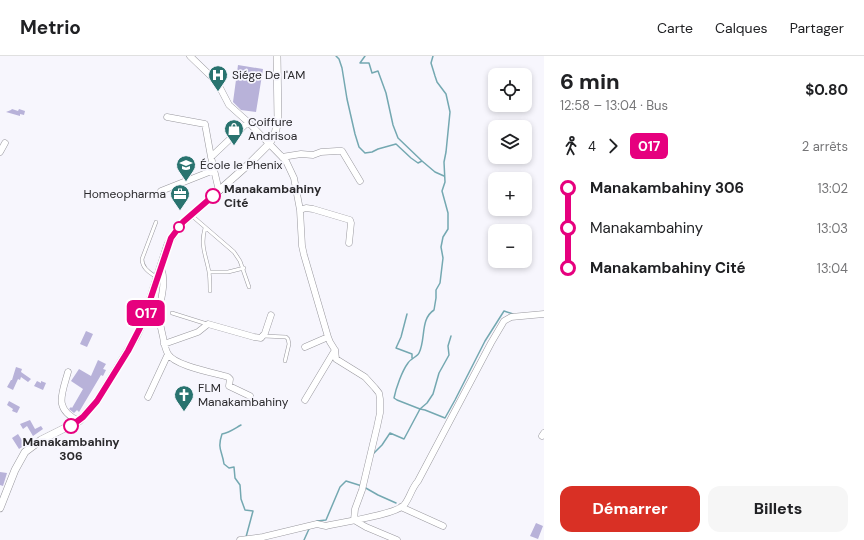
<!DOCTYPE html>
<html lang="fr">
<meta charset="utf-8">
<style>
body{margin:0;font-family:"DM Sans",sans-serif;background:#f6f6f6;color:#202124;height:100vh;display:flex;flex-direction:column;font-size:15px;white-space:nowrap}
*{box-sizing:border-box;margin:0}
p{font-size:13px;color:#757577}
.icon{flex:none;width:22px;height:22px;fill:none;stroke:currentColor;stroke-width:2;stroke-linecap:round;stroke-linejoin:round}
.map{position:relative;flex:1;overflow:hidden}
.details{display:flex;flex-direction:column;background:#fff;width:320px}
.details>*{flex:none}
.badge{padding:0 8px;border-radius:6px;font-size:14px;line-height:26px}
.buttons{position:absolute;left:488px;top:12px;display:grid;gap:8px}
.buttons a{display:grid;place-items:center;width:44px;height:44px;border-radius:8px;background:#fff;box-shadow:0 2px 6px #0003;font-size:20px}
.map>.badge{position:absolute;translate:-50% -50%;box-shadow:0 0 0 2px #fff}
.legs{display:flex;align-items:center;gap:6px;height:44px;padding:0 16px;font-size:13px}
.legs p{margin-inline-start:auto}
.head{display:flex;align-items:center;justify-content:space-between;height:68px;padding:0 16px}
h1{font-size:22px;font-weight:800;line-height:30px}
.cta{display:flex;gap:8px;margin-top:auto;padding:8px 16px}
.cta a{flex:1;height:46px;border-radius:12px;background:#d93025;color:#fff;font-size:16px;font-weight:800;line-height:46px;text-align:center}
.cta a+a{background:#f6f6f6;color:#202124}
ul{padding:0 16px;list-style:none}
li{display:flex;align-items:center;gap:14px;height:40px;font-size:15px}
li i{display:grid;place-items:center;width:6px;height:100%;margin:0 5px;background:currentColor}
li i::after{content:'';width:10px;height:10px;margin:-5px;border:3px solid;border-radius:50%;background:#fff}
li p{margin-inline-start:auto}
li:first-child i{background:linear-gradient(#0000 50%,currentColor 0)}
li:last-child i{background:linear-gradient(currentColor 50%,#0000 0)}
header{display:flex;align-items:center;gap:24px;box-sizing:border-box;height:56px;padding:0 20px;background:#fff;border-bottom:1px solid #e0e0e0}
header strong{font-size:19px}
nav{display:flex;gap:22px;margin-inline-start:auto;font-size:14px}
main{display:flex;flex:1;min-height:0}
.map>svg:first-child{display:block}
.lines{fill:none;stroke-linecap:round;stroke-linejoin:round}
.stream{stroke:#74a8b1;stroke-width:1.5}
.building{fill:#b8b2d9}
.service-casing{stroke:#99989e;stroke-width:4}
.minor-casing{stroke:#99989e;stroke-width:7}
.tertiary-casing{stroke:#99989e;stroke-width:8}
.service{stroke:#fff;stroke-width:3}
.minor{stroke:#fff;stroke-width:6}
.tertiary{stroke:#fff;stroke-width:7}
.line-1-casing{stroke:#fff;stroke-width:9}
.line-1{stroke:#e6007e;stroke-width:6}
.stop-1-dot{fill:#fff;stroke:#e6007e;stroke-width:2}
.labels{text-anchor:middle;stroke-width:3.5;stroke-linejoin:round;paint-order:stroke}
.poi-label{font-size:12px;fill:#2a292c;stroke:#f7f6fd;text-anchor:start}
.stop-label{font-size:12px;font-weight:bold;fill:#2a292c;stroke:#f7f6fd;text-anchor:start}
</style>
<header>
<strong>Metrio</strong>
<nav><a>Carte</a><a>Calques</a><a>Partager</a></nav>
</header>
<main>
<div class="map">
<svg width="544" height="484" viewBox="0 0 544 484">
<rect width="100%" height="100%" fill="#f7f6fd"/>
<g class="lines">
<!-- stream -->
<path class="stream" d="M336,0L339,3L342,12L347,43L355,78L359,91L365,97L372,96L378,93L396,88L411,102L418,107L422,105L435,116L444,120
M365,0L360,7H369L372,17L378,15L386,37L393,69L398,82L422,105
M407,258L401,281L396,292L412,298V302
M420,353L425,354L445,362L455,344L485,285L504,255L513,258
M420,353L427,347L433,338L439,317L449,299L448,290L451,280
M241,369C234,373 229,377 222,378C217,393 222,394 224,408L229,412L234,411L235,422L240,429L241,443L245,454L253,455L246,481
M373,398L382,389L390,377L404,383L420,353L397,344L394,342C396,332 402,315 408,307C410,303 417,301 419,297C426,283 420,263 434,254L436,242V234L440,227L443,202L441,191L443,181L448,173V157L442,135L445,126L444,106L446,96L450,56L446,38L437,26L435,20L431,7L433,0
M364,431L378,439L396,447
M317,465L326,464L340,431L346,425L362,430
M304,484L309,473"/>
</g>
<!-- building -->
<path class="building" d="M238,9L263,13L256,56L241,54L233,46Z
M12,53L18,55L19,53L25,55L24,59L20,58V60L6,56L11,54Z
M86,275L93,278L87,291L80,288Z
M98,304L106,308L103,313L106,314L103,320L101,319L79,356L77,354L74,357L69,353L71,351L72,352L83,333L71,325L79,313L91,320Z
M16,311L22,313L21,316L31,323L28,326L21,321L20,324L18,323L13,334L7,331L11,324H12Z
M37,325L41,327V325L46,327L43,334L34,330Z
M9,345L20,351L17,357L12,355L13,353L7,349Z
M30,364L35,373L41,370L43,373L33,380L27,370L23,373L20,368Z
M18,378L25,389L19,393L12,382Z
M0,416L7,417L3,430L0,429Z
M536,467L543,470L538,483L530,480Z"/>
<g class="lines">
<!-- service casing -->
<g class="service-casing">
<path id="service" d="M191,159L234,196L240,205L249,231
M205,172C200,190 206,199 209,216C210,222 210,229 210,235
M209,216H228L244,212
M156,221C149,216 142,212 142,203L156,166
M172,257L207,268
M264,280L286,281L288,283L289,288L285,305"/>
</g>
<!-- minor casing -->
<g class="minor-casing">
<path id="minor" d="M190,0L217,26L229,49L248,66L286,105L294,122L300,154
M167,61L205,68L211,101L248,66
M0,96L5,87
M211,101L219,135
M282,101L301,98L313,99L321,96L337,95H342L360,125
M161,135L214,114
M161,212C166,225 162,237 160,251C159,261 160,271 163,281C164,287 165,293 168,298C175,310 215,317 228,321L230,323L229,330L250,340
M328,281L304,199L302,190L300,154L306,152L313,153L350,164L351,167L349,187
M164,288L198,276L208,268L254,281L261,282L265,277L271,259
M305,291L328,281L330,286L335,294L336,303L365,321L375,332L379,337L380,343V357L377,371L362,434L355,453L354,464L366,471L397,484
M68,316C62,338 53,353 79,365
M148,341L168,298
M305,344L335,294
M542,380L544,377
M401,451L443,470
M240,484L263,481L317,468L326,470C342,466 395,459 404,449C410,442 411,433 418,425L491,287L504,265L511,261L544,258"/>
</g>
<!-- tertiary casing -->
<g class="tertiary-casing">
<path id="tertiary" d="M0,452L15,414L25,396L41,384L79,365L97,345L136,281L142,268L168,188L179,170L250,107L269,88L275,78L278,64L277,0"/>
</g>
<!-- service -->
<use href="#service" class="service"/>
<!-- minor -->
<use href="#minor" class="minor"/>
<!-- tertiary -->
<use href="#tertiary" class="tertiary"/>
</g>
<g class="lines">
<!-- line-1 casing -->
<g class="line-1-casing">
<path id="line-1" d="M71,370L83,361L97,345L128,295L142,268L171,182L183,166L213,140"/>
</g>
<!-- line-1 -->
<use href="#line-1" class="line-1"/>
</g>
<!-- icons -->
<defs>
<g id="hospital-pin" transform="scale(1)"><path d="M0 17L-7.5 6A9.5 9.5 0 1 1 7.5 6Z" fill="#29736f" stroke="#f7f6fd"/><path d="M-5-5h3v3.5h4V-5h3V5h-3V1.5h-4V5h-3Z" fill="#fff"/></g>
<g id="shop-pin" transform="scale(1)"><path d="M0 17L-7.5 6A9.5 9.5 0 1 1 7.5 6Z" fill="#29736f" stroke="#f7f6fd"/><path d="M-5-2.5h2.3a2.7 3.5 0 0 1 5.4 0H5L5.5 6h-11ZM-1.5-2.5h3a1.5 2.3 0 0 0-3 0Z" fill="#fff"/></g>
<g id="school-pin" transform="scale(1)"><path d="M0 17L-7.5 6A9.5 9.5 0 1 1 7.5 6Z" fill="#29736f" stroke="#f7f6fd"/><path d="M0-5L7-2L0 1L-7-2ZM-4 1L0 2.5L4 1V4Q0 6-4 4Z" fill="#fff"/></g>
<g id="office-pin" transform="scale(1)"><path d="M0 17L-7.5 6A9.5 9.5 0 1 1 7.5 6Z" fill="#29736f" stroke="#f7f6fd"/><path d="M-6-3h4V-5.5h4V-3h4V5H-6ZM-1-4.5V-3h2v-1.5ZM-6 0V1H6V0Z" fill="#fff"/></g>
<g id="church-pin" transform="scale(1)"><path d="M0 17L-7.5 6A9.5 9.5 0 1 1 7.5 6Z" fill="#29736f" stroke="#f7f6fd"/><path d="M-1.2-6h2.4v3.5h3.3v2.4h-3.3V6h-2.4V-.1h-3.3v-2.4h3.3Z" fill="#fff"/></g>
</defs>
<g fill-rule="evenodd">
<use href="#hospital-pin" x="218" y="19"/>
<use href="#shop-pin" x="234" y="73"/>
<use href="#school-pin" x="186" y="109"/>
<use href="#office-pin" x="180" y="138"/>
<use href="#church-pin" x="184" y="339"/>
</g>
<!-- markers -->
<g class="stop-1-dot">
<circle cx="213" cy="140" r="7"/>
<circle cx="179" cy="171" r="5"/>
<circle cx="71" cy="370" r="7"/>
</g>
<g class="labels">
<!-- poi labels -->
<g class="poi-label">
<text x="232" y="23">Siége De l'AM</text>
<text x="248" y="70">Coiffure<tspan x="248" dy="14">Andrisoa</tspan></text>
<text x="200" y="113">École le Phenix</text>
<text x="166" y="142" text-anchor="end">Homeopharma</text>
<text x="198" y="336">FLM<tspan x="198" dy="14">Manakambahiny</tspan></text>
</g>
<!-- stop labels -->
<g class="stop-label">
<text x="224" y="137">Manakambahiny<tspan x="224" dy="14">Cité</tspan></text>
<text x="71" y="390" text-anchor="middle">Manakambahiny<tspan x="71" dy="14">306</tspan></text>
</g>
</g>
</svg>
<div class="buttons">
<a><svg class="icon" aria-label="locate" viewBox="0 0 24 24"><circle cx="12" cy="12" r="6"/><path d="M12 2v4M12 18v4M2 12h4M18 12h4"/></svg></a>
<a><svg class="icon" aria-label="layers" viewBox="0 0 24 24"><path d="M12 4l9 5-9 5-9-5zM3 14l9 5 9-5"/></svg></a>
<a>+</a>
<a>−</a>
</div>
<b class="badge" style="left:146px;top:257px;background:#e6007e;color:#fff">017</b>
</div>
<section class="details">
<div class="head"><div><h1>6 min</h1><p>12:58 – 13:04 · Bus</p></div><b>$0.80</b></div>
<div class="legs"><svg class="icon" aria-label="walk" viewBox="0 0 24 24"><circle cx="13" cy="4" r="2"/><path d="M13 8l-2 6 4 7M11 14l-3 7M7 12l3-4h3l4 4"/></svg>4<svg class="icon" aria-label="forward" viewBox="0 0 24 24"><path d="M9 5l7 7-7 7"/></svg><b class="badge" style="background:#e6007e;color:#fff">017</b><p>2 arrêts</p></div>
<ul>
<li><i style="color:#e6007e"></i><b>Manakambahiny 306</b><p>13:02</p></li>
<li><i style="color:#e6007e"></i><span>Manakambahiny</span><p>13:03</p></li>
<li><i style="color:#e6007e"></i><b>Manakambahiny Cité</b><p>13:04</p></li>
</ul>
<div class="cta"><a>Démarrer</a><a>Billets</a></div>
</section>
</main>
